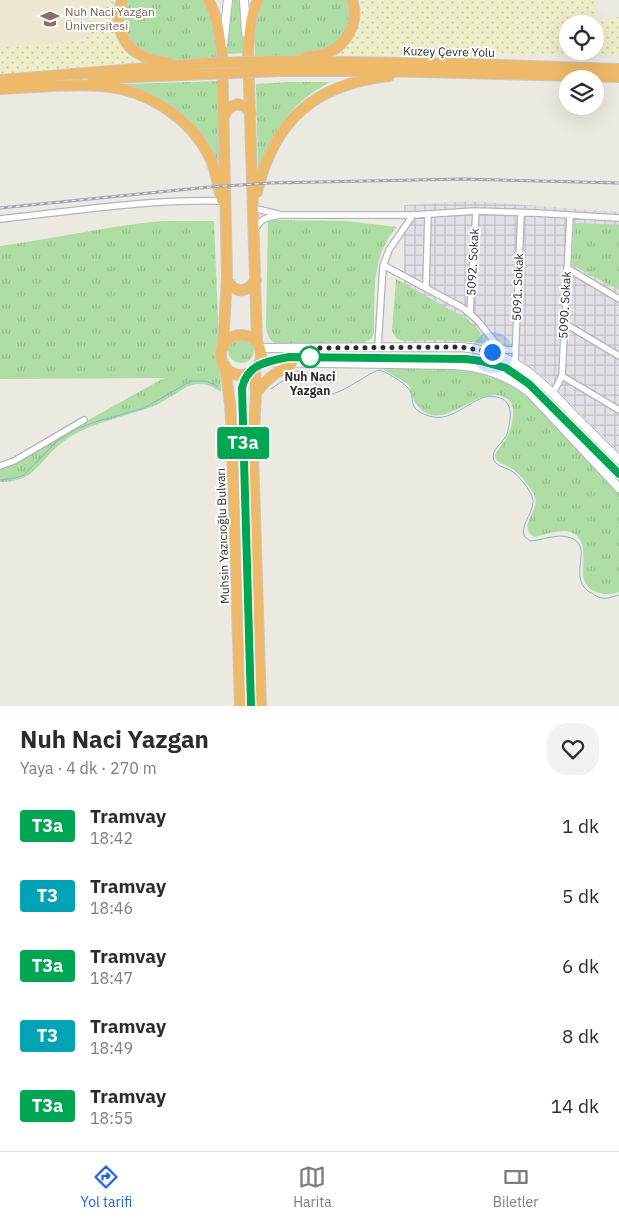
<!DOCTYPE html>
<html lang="tr">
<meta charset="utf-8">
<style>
body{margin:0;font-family:"IBM Plex Sans",sans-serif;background:#f2f2f3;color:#2b2b33;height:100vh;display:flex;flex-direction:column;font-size:19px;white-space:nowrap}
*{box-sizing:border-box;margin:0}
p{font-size:16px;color:#7c7c81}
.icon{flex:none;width:28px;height:28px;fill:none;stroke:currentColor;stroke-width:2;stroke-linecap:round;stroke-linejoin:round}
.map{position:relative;height:706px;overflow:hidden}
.details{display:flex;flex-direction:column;background:#fff;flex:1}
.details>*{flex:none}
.badge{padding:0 10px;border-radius:4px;font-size:18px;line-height:32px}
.tools{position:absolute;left:559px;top:15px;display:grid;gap:10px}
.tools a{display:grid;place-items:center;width:45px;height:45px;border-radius:50%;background:#fff;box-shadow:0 5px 20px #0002;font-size:25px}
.you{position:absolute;width:25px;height:25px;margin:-12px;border:4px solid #fff;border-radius:50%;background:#1a73e8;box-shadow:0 0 0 8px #1a73e833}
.map>.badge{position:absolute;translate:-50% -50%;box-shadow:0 0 0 2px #fff}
.round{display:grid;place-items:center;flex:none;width:52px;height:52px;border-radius:20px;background:#f2f2f3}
.overview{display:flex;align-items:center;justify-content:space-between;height:85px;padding:0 20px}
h1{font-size:24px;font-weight:800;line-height:38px}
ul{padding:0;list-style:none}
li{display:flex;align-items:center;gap:15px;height:70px;padding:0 20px}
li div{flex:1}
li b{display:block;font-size:19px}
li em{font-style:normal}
li .badge{min-width:55px;font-weight:700;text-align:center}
.tab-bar{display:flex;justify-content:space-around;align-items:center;height:70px;border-top:1px solid #e1e1e2;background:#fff;font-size:14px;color:#7c7c81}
.tab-bar a{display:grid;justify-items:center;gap:2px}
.tab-bar .on{color:#2563eb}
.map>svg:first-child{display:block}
.industrial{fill:url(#industrial-grid)}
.education{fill:#ece7d1}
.grass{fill:url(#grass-tufts)}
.sand{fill:url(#sand-dots);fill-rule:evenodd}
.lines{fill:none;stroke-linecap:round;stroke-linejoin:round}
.stream{stroke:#7eb7e3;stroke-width:1}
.street-casing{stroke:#b3b4be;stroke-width:8}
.secondary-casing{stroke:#b3b4be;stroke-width:10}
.highway-casing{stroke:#c8c8c8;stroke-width:12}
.street{stroke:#fff;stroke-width:5.5}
.secondary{stroke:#fff;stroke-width:8}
.highway{stroke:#eeb969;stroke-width:10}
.tram{stroke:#a3a3b4;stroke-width:1}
.rail-casing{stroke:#a3a3b4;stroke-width:3}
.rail{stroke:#fff;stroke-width:1;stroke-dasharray:4;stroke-linecap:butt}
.highway-bridge-casing{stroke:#c8c8c8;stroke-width:12;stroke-linecap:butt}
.highway-bridge{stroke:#eeb969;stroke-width:10}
.line-casing{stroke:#fff;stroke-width:11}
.line{stroke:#00a651;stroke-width:8}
.walk{stroke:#2c2c2c;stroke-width:5;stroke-dasharray:0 9}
.stop-dot{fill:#fff;stroke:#00a651;stroke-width:2.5}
.labels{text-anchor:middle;stroke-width:4;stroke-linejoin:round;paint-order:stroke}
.education-label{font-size:12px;fill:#785e54;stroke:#fff;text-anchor:start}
.street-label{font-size:12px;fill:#2c2c2c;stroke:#fff}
.stop-label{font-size:12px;font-weight:bold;fill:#2c2c2c;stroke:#fff}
</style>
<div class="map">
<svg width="619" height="706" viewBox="0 0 619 706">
<defs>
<pattern id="industrial-grid" width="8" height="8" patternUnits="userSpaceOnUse" patternTransform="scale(1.25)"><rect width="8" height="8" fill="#e2e0e6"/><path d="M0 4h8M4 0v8" fill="none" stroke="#c2c0c5"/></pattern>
<pattern id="grass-tufts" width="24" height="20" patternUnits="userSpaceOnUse" patternTransform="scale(1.25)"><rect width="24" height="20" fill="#addda2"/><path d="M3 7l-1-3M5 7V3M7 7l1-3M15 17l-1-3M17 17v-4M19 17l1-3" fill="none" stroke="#95be8c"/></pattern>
<pattern id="sand-dots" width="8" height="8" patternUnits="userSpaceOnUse" patternTransform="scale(1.25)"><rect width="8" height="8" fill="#ededc7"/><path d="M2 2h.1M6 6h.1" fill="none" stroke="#cbcbab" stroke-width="1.8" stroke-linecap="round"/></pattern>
</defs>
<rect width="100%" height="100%" fill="#ece9e0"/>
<!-- industrial -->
<path class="industrial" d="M469,201L619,212V452L545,378L516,356L491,346L473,342H404V205Z"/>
<!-- education -->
<path class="education" d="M0,0H111L89,37L67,42L0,48Z"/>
<!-- grass -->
<path class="grass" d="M127,0H205L211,9L218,59C202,59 184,62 168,60C134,54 118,34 127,0Z
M233,0H240L244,53L226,54Z
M262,0H350L352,19L335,46L306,55L255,58L254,31Z
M221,81L222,173L215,155L201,134L125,86V84Z
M289,82H330C286,106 275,131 258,175L256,84Z
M268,220L346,221L397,227C370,256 375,296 374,333L371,339L363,343L277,345C270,341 267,335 266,327Z
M162,221H214L221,392C213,386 203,382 192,385C183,387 167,400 156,405C127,417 94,421 67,439C39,457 39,482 0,482V469L164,378L0,379V246C54,239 107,226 162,221Z
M577,223L619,225V290L574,266L572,262L574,227Z
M396,279L467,319L479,330L485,343L439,340L403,341L397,339L392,331Z
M228 350a13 13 0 1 1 26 0a13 13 0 1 1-26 0Z
M378,362L467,363L478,364L504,372L528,386L619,477V592C605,597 585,593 583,575C582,559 590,533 564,531C555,531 543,535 534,537C516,524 542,512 534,494C529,485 521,476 514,470C507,464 498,465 495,456C496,450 502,446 505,440C509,434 513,422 513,415C514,408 512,401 506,398C477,381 440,441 415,402C412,398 411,390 408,384L386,371Z"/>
<!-- sand -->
<path class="sand" d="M111,0H117L114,16L146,64L69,68L0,75V48L67,42L88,37Z
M355,0H596V21L619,17V54L423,53L324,57L342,47ZM568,24H595V51H568Z"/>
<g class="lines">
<!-- stream -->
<path class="stream" d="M271,389L295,372L302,370C313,374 315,386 323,393C332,402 367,373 379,370C385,371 403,382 408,388C417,399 405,408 429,416C450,423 466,403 485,397C490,396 495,396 500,398C515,403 510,422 507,434C504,442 493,448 493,457C494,467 507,467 513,472C520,477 529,489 532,496C537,511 520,522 524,536L530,541C543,540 555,534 568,537C598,544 563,580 593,594C597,597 603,599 608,598C612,597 615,596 619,595
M0,480L15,478L24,475L56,442L76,429L95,422L144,408L191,381H206L217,386"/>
<!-- street casing -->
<g class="street-casing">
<path id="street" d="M253,208L278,214
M0,219C74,211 148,199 222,201
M255,229C262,217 267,218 280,215H413L476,211L536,213L619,218
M383,265L463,308L477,320L498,346L506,350H515
M567,268L619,299
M426,287L428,214
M470,313L476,211
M564,323L619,356
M378,347L383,266L389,250L413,215
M515,362L521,213
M562,376L619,410
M553,393L562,376L570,215
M0,466L14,461L84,420"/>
</g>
<!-- secondary casing -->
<g class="secondary-casing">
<path id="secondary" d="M244,0L246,33
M223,45L228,0
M260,348L461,347C511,351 537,376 570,411C586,427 603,444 619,460
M260,362L455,365C484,367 509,375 531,394L619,488"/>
</g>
<!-- highway casing -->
<g class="highway-casing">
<path id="highway" d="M123,0C112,19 122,46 141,55C150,60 159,61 168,63
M208,0C218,16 219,35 222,53L227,276L223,347
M305,57C311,56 318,56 324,54C346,47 360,22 352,0
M279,61L471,64L619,69
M280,71H384L619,77
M0,80L209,63
M93,80L134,77L208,74
M0,89C35,88 88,81 121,89C159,98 195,124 211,160C216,172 218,187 222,200
M224,116L228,108L238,104L246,107L251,114
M257,192C274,120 315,84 389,76
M227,281C238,295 246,292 256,280
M221 355a20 20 0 1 1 40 0a20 20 0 1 1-40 0Z
M257,343L248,50C250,33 250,15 258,0
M225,366L230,404L232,439L240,706
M255,370L256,393L253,453L261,706
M256,393C266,379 277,372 292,363"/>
</g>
<!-- street -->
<use href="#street" class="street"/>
<!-- secondary -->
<use href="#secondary" class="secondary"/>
<!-- highway -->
<use href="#highway" class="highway"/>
<!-- tram -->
<path class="tram" d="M248,706L240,388C241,363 269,359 289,355L465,357L493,362L506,366L531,381L543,391L619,470"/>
<!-- rail casing -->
<g class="rail-casing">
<path id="rail" d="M0,208L209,187L270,183L462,179L619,183"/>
</g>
<!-- rail -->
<use href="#rail" class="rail"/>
<!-- highway-bridge casing -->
<g class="highway-bridge-casing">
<path id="highway-bridge" d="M209,63L279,61
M208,74L280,71"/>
</g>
<!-- highway-bridge -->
<use href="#highway-bridge" class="highway-bridge"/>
</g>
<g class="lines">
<!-- line casing -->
<g class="line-casing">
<path id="line" d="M251,706L242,388C247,364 268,361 289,357L466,359L481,361L506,368L529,384L619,474"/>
</g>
<!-- line -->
<use href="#line" class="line"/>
<!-- walk -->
<path class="walk" d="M310,357L311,348L461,347L492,352"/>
</g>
<!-- icons -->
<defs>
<g id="university-bare" transform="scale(1.5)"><path d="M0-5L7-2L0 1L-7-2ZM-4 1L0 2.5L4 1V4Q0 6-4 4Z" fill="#8d6e63" stroke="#fff" stroke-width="2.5" paint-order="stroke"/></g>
</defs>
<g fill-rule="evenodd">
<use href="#university-bare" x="50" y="19"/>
</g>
<!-- markers -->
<circle class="stop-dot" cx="310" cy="357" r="10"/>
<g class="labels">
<!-- education labels -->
<g class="education-label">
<text x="65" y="16">Nuh Naci Yazgan<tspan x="65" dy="14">Üniversitesi</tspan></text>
</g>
<!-- street labels -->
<g class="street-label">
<text transform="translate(449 52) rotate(1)" y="4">Kuzey Çevre Yolu</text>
<text transform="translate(473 262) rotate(-87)" y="4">5092. Sokak</text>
<text transform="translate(518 287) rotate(-88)" y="4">5091. Sokak</text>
<text transform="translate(565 305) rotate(-87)" y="4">5090. Sokak</text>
<text transform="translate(223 536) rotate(-92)" y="4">Muhsin Yazıcıoğlu Bulvarı</text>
</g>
<!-- stop labels -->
<g class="stop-label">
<text x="310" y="381">Nuh Naci<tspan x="310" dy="14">Yazgan</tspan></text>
</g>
</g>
</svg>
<div class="tools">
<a><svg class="icon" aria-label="locate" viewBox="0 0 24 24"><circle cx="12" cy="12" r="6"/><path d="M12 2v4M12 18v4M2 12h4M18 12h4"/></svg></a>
<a><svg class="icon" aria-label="layers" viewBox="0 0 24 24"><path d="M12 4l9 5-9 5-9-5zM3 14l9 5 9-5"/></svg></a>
</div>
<div class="you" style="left:492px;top:352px"></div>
<b class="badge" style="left:243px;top:443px;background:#00a651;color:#fff">T3a</b>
</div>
<section class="details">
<div class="overview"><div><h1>Nuh Naci Yazgan</h1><p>Yaya · 4 dk · 270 m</p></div><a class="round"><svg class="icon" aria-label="heart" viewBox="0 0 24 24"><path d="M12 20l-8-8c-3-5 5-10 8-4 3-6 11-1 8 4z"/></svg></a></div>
<ul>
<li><span class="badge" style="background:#00a651;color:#fff">T3a</span><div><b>Tramvay</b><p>18:42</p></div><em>1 dk</em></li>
<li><span class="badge" style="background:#00a3b4;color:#fff">T3</span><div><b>Tramvay</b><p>18:46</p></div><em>5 dk</em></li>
<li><span class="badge" style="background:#00a651;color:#fff">T3a</span><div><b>Tramvay</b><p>18:47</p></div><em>6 dk</em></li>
<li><span class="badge" style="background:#00a3b4;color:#fff">T3</span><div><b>Tramvay</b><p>18:49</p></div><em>8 dk</em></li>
<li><span class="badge" style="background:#00a651;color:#fff">T3a</span><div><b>Tramvay</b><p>18:55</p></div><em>14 dk</em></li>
</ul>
</section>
<nav class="tab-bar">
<a class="on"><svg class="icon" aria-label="directions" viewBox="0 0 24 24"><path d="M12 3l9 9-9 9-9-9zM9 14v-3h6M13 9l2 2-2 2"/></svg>Yol tarifi</a>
<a><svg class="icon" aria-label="map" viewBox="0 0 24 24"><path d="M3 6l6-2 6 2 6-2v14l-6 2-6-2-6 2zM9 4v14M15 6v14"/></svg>Harita</a>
<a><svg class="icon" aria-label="tickets" viewBox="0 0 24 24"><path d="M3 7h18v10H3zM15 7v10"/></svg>Biletler</a>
</nav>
